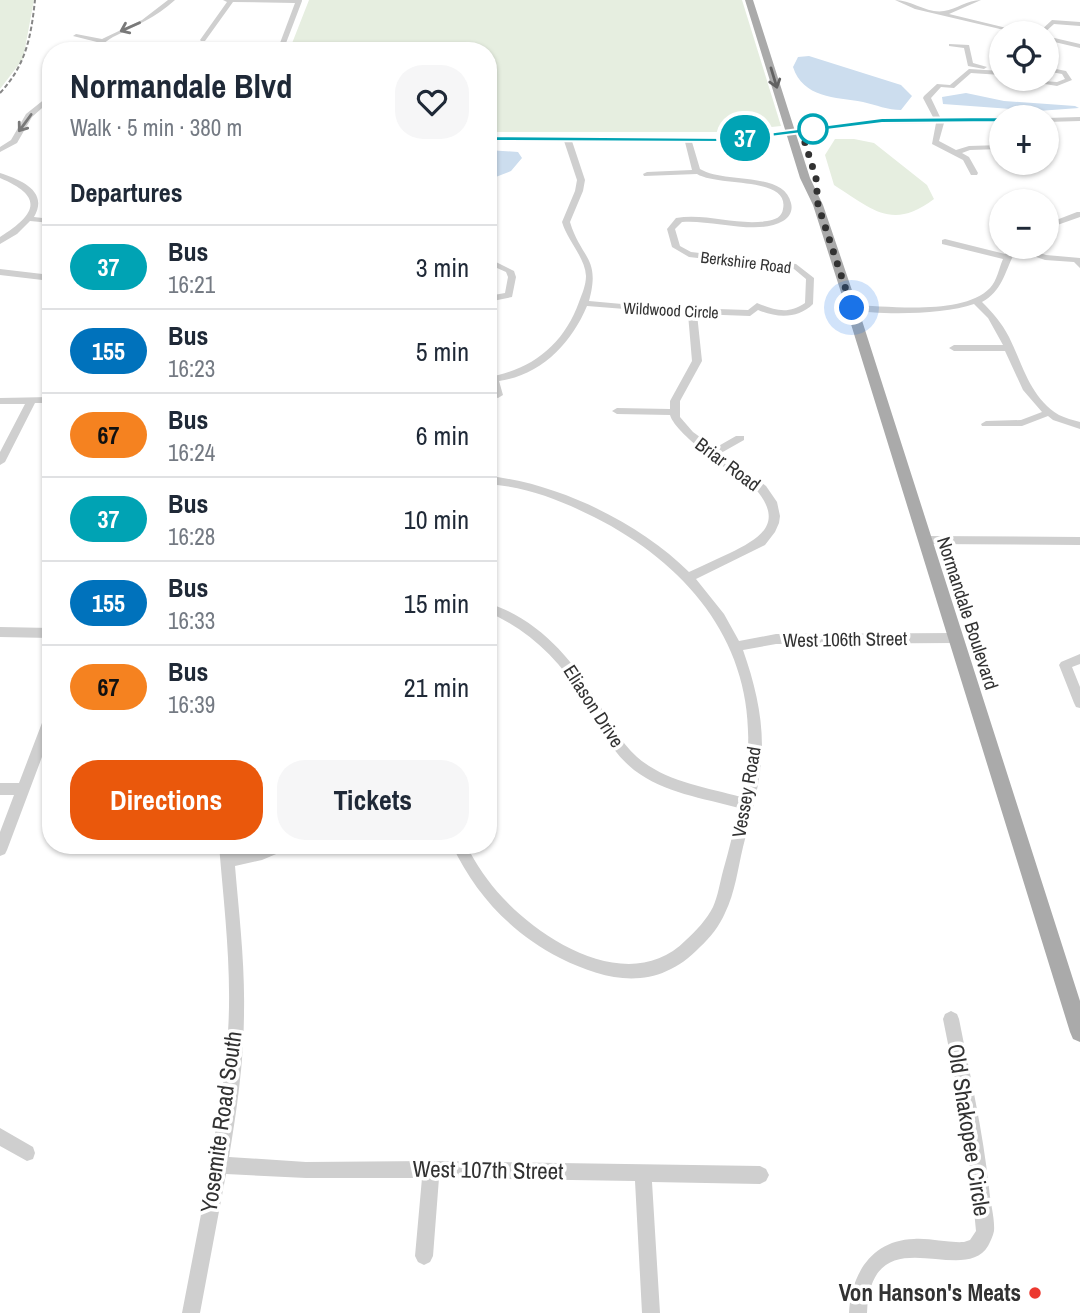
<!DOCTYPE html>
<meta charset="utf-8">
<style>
body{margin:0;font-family:"Archivo Narrow",sans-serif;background:#f6f6f7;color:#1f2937;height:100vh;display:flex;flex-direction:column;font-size:26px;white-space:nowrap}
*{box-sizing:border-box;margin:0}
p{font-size:23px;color:#747a83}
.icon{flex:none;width:38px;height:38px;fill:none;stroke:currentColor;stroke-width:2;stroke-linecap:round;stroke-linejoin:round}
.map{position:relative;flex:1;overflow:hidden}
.sheet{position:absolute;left:42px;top:42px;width:455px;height:812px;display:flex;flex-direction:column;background:#fff;border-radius:28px;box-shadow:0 2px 5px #0004}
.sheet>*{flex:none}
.badge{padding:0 14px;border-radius:23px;font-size:24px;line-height:46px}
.tools{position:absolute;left:989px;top:21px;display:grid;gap:14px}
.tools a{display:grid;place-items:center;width:70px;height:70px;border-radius:50%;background:#fff;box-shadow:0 2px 5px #0004;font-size:35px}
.you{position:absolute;width:35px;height:35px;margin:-18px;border:5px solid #fff;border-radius:50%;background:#1a73e8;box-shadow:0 0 0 10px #1a73e833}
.map>.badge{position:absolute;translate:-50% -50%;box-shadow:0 0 0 4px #fff}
h2{padding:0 28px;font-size:26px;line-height:63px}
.round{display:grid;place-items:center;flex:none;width:74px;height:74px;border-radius:28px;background:#f6f6f7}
.head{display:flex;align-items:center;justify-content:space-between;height:119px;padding:0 28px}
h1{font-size:33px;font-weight:700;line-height:52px}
.action{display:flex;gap:14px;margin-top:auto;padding:14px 28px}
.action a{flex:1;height:80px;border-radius:28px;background:#ea580c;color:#fff;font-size:28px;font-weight:700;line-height:80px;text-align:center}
.action a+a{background:#f6f6f7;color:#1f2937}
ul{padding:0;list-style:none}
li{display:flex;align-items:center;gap:21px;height:84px;padding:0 28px;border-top:2px solid #e0e1e3}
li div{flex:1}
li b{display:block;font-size:26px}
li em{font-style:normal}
li .badge{min-width:77px;font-weight:700;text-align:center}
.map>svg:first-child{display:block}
.green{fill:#e6eee0}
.water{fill:#cde}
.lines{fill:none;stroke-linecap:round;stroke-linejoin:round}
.minor{fill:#cfcfcf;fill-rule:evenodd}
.major{fill:#aaa;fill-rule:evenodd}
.rail{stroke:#878787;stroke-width:2;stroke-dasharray:4.5 2.5;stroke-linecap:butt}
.oneway{stroke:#797979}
.oneway2{stroke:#626262}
.line{fill:#00a3b4;stroke:#fff;stroke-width:2}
.walk{stroke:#323232;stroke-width:7;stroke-dasharray:0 12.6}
.stop-dot{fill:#fff;stroke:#00a3b4;stroke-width:3.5}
.poi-dot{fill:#ec3930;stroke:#fff;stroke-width:2.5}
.labels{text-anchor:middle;stroke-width:7;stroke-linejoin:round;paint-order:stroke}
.far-street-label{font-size:16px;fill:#323232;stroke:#fff}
.street-label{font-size:19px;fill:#323232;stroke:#fff}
.near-street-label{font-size:23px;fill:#323232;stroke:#fff}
.near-poi-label{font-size:23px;font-weight:bold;fill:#323232;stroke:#fff;text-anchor:end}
</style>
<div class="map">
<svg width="1080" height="1313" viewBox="0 0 1080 1313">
<rect width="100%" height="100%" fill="#fff"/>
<!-- green -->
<path class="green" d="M0,0H34L23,59L0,89Z
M309,0H742L781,126L725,132H488V51H289Z
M835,139H854L874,143L927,185L934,199C892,231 872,209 834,185L825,155Z"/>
<!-- water -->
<path class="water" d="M809,56L901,85L912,96L901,110C888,110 876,105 863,102C835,97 803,98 793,67L798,57Z
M966,93L1004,101L1075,106L1079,108L1038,111L943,104L942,97Z
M488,150L518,152L522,158L511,171L488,180Z"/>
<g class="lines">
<!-- minor -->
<path class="minor" d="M168,0H175C155,18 137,25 113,37C103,43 96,51 84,51L97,42L73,36L76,34L102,39L142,20Z
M223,0H302V1L283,51H277L295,3L233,2L205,41H201L200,40L227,2Z
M895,0C911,0 928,14 944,11C957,9 967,0 981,0L949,14L1027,33H1017L915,9Z
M1052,20L1080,22V26L1054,24L1044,33H1038Z
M1046,36L1080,44V48L1046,40Z
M949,44L969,45L973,63L987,67L984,69L968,66L964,48L949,46Z
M1046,67L1066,71L1072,80L1057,86L1015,79L1057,82L1065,79L1062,74L1046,71Z
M969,69L1001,71V75L971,73L954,88L941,87L931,98L941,119L1001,118V122L944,123L939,141L956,150L969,146L1001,145V149L970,150L962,153L969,157L978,173L977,175H971L963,160L932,144L936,123L869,124L730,142H692L700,169C725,184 784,171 791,203C793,210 790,217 783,221C759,236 710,219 682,222L675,229L680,246L691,252L796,264L814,278L813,304C798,319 777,318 758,310L750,316L697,314L702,361L680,401V417L693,432L715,448L736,436H744V440L721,453L766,486L777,502L780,516L779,523L775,532L765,545L696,579L724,614L739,641L776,634L956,633L962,638L956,643L776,644L743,650C756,687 765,725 761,764C758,792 750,820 743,847C738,868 735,893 725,913C720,925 710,938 700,947C658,991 610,983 560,958C511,933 475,894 452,845H466C476,864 488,882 503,898C546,944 632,995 686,940C696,931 707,919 713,907C718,896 720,882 723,871C729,850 734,829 739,808C703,798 664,793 634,770C610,751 597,722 582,697C559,659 528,630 488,612V603C537,619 571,657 597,701C609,720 620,742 637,757C666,782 705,787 741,797C771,670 705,573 594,517C560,500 527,487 488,484V476C558,483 640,523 689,572C703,566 716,559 730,553C758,539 784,525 758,492C738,476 676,436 670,415L617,414L612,411L617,408L670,409V401L692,361L688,314L587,306C571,344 541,375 499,381L503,395L498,398L495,397L490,383H488V377C532,370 564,344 579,302C582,294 586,285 586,276C585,257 567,240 562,222L575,191L577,180L564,141L488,140V136L730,138L869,120L934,119L923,98L924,96L937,84L950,85ZM572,141L685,142L692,170L647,172L643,174L644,176L697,174C718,187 790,176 783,209C782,217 775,220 767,221C737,226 707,213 676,218L667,229L672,247L689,257L794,269L806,279L805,303C788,315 774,310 757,303L748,310L655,307L589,301C601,257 581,259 570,222L583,191L585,180Z
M51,94V100L32,117L17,143L0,152V147L11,140L26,114Z
M1080,117V121L1046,122V118Z
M0,173C21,180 49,191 34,217L51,219V223L30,221L17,234L0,244V237C36,214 45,197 0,178Z
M1077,212H1080V217L1046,229V224Z
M945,239L1005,254L1010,247H1022L1046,255L1080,258V268L1074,262L1045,260L1016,250C1005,270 1003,291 982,302C992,312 1002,323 1009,337C1023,365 1030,398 1059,415C1065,418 1073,420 1080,422V429L1053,420L1048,416L1022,426H982L981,424L986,421L1021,420L1042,412L1023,390L1005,351H954L949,348L954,345H1003L988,318L974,304C943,315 881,315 849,310V306L852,305C888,306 963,316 990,288C997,281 999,268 1003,259L942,244V240Z
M488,258L514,271L516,277L512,297L488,302V296L505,293L508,277L506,272L488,264Z
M0,269L51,275V281L0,275Z
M51,397V403H35L5,462L0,465V452L25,404H0V398Z
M925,536L1080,537V545L925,544L919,540Z
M0,627L51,628V638L0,637Z
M1080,654V664L1072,667L1080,687V708L1076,707L1074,703L1059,665L1061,662Z
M51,710V733L7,850L5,854L0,856V832L14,795H0V783H19L45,715L46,711Z
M219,845H233L234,853L267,845H290L288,849L262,860L235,866C239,914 245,963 244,1012C244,1061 237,1109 229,1157L306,1162L431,1161L760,1166L766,1169L769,1175L766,1181L760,1184L652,1182L660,1313H642L635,1181L439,1178L433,1256L430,1262L424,1265L418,1262L415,1256L422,1178H306L226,1174L200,1313H182L209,1173C215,1128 226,1079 228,1032C232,969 224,907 219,845Z
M951,1011L957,1014L959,1019C970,1075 983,1131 989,1188C990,1202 995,1218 994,1231C993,1236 990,1242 988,1246C963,1288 871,1213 867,1313H849C851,1274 872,1240 914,1239C931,1238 947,1243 964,1242L970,1240L976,1231L967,1138L943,1019L945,1014Z
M0,1128L33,1147L35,1153L33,1159L27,1161L0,1146Z"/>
<!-- major -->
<path class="major" d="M745,0H753L810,178L823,205L858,308L1080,1001V1042L1073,1039L1070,1032L846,308L813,205L800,178Z"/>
<!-- rail -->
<path class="rail" d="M0,93C26,65 31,37 35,0"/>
</g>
<!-- one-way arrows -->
<defs><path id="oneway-shaft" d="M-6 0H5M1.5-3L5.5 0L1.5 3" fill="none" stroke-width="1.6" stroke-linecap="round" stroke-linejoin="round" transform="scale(1.75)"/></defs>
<g class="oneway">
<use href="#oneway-shaft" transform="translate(130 27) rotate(156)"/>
<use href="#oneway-shaft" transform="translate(25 123) rotate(126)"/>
</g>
<use class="oneway2" href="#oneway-shaft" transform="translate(774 78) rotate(73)"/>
<!-- line -->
<path class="line" d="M1001,117L1004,122L882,123L730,142L488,141L484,138L488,136L730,138L882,118Z"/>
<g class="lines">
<!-- walk -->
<path class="walk" d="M813,129L801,130L816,178L818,205L852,308"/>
</g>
<!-- markers -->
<circle class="stop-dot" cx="813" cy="129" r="14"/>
<circle class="poi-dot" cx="1035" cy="1293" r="7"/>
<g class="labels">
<!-- far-street labels -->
<g class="far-street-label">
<text transform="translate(746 262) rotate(7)" y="6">Berkshire Road</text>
<text transform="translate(671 310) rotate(3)" y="6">Wildwood Circle</text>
</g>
<!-- street labels -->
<g class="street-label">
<text transform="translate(728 464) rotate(37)" y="7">Briar Road</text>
<text transform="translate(968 613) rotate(72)" y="7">Normandale Boulevard</text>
<text transform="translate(845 639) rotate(-1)" y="7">West 106th Street</text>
<text transform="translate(594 706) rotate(57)" y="7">Eliason Drive</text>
<text transform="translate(746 792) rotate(-80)" y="7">Vessey Road</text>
</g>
<!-- near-street labels -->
<g class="near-street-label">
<text transform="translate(221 1122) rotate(-82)" y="8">Yosemite Road South</text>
<text transform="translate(969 1130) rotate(81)" y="8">Old Shakopee Circle</text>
<text transform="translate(488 1170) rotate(1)" y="8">West 107th Street</text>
</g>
<!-- near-poi labels -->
<g class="near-poi-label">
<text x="1021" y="1301">Von Hanson's Meats</text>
</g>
</g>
</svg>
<div class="tools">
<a><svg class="icon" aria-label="locate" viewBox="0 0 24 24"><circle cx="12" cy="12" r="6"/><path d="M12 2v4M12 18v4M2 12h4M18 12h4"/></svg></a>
<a>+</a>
<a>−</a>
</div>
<div class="you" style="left:852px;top:308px"></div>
<b class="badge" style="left:745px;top:138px;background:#00a3b4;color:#fff">37</b>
<section class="sheet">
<div class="head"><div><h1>Normandale Blvd</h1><p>Walk · 5 min · 380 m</p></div><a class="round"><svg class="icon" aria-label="heart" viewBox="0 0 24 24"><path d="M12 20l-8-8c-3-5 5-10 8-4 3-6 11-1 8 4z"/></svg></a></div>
<h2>Departures</h2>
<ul>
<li><span class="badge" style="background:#00a3b4;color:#fff">37</span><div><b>Bus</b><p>16:21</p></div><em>3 min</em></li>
<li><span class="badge" style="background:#0072bc;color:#fff">155</span><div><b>Bus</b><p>16:23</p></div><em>5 min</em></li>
<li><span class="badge" style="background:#f58220;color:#111">67</span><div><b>Bus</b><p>16:24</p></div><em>6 min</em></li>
<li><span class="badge" style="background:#00a3b4;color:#fff">37</span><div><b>Bus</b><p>16:28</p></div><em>10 min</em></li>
<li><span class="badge" style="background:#0072bc;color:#fff">155</span><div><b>Bus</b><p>16:33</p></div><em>15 min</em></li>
<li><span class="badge" style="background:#f58220;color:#111">67</span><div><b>Bus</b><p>16:39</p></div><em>21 min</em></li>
</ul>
<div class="action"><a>Directions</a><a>Tickets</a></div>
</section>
</div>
